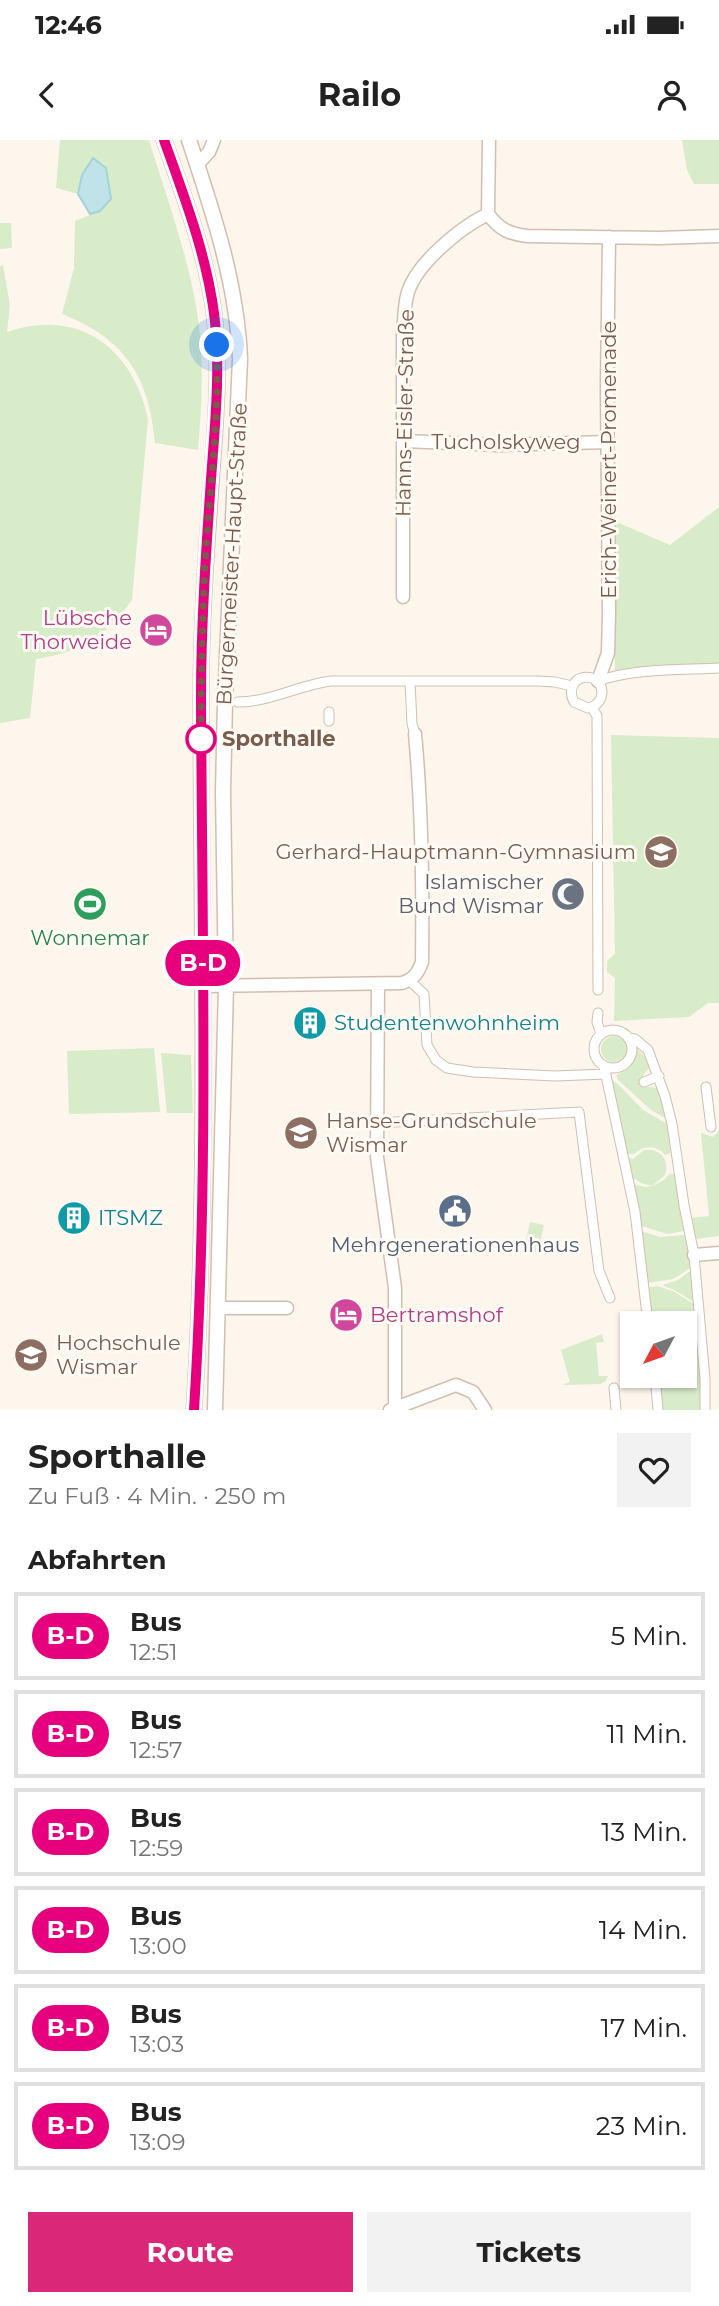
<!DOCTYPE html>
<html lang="de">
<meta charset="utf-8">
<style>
body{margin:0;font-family:Montserrat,sans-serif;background:#f2f2f2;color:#222;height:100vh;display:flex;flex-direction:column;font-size:26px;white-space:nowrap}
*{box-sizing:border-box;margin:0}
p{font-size:23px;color:#767676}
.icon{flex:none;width:38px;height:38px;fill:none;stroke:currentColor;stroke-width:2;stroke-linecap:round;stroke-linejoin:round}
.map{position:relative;height:1270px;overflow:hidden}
.drawer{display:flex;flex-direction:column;background:#fff;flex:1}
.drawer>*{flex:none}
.badge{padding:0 14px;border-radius:23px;font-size:24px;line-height:46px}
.needle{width:46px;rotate:229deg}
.controls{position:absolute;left:620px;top:1171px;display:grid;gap:14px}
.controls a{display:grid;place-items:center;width:77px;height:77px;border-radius:0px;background:#fff;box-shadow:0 2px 5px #0004;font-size:35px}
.you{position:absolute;width:35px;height:35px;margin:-18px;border:5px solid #fff;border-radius:50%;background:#1a73e8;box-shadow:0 0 0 10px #1a73e833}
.map>.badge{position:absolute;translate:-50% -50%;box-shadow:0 0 0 4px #fff}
h2{padding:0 28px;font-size:26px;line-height:63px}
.round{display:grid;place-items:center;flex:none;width:74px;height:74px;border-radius:0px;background:#f2f2f2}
.overview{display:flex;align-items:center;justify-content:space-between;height:119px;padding:0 28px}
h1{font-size:33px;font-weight:700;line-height:52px}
.cta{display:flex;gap:14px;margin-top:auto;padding:14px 28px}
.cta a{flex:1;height:80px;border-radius:0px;background:#db2777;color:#fff;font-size:28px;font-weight:700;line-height:80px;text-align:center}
.cta a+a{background:#f2f2f2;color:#222}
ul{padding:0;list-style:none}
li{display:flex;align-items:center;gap:21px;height:88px;margin:0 14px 10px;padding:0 14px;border:4px solid #e0e0e0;border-radius:0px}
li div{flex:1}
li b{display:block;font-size:26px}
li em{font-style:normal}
li .badge{min-width:77px;font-weight:700;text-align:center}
.status{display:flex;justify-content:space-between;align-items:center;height:49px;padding:0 35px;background:#fff;direction:ltr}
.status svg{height:19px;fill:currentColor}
header{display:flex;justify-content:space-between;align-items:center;height:91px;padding:0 28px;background:#fff;font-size:32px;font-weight:700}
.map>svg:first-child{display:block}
.green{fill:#d8ecc9}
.water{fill:#bfe3e8;stroke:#a5d3da;stroke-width:2}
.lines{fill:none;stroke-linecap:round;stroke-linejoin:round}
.pedestrian-casing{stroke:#d1beb0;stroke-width:11}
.minor-casing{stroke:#d1beb0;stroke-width:15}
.tertiary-casing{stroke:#d1beb0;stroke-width:17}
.pedestrian{stroke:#fff;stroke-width:9}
.minor{stroke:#fff;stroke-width:12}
.tertiary{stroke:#fff;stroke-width:14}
.line-casing{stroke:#fff;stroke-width:16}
.line{stroke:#e6007e;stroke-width:10}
.walk{stroke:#7a5c4d;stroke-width:7;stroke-dasharray:0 12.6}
.stop-dot{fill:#fff;stroke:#e6007e;stroke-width:3.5}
.labels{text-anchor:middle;stroke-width:6;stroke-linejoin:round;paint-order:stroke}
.street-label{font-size:21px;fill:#7a5c4d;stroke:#fffaf3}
.hotel-label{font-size:21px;fill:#b23c85;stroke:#fffaf3;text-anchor:end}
.stop-label{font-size:21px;font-weight:bold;fill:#7a5c4d;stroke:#fffaf3;text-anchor:start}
.education-label{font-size:21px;fill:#785e54;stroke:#fffaf3;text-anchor:start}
.worship-label{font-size:21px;fill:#5b616d;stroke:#fffaf3;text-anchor:end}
.leisure-label{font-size:21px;fill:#27864d;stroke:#fffaf3}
.culture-label{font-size:21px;fill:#0d838f;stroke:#fffaf3;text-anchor:start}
.service-label{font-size:21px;fill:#4e5e75;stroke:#fffaf3}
</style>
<div class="status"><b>12:46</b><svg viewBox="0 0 49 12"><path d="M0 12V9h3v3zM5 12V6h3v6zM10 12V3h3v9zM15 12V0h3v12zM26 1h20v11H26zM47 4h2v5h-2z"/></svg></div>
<header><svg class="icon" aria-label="back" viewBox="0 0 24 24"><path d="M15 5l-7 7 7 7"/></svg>Railo<svg class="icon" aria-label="person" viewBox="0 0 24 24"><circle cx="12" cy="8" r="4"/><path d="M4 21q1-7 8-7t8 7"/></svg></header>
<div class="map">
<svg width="719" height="1270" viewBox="0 0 719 1270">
<rect width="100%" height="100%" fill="#fdf6ec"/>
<!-- green -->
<path class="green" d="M60,0H149C169,66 197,138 201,208C203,242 201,276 198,310L155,303C149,236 125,199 62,174L74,128L75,81L100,71L82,35L78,54L56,48Z
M682,0H719V44H694L687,30Z
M0,83H11L12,108L0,109Z
M3,125L10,166L7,192C79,167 133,208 148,279L132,460C105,498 81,512 36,519L30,578L0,583V126Z
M719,367V525L615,531L612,380L670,405Z
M611,595L719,598V863H708L689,877L614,881L615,838L607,832V821L615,814Z
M601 909a13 13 0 1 1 26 0a13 13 0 1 1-26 0Z
M631,903L648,920L649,928L640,940L642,946L658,948L669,980L651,970L618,940L616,935C633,928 634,920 631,903Z
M154,908L160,972L69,974L67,911Z
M161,913L191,915L193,973H167Z
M610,939L619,945L643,970L669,985L675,1011L665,1015C656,1005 644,1005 634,1014H626Z
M719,991V1096L694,1099L691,1078L709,1076L701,993L713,997Z
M644,1010C660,1008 670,1019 665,1035L652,1046L664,1040L669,1034H679L690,1094L684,1091L667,1094L639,1085L632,1044L645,1047L652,1046L641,1043L635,1039L631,1041L626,1017L633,1019Z
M530,1082L544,1085L538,1112L524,1109Z
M641,1091L660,1097L684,1095L690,1098L692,1127L673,1139L648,1143L645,1140Z
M693,1129L695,1163L676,1151L662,1145L678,1140Z
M658,1146L675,1152L695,1165L701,1228L702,1270H661L658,1236H684V1183H651L648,1161L650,1147Z
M602,1194L604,1202L596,1203L599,1236H608L606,1241L600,1244L562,1245L570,1242L561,1210Z"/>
<!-- water -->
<path class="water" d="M93,18L106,28L111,59L100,71L90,74L78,54L82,35Z"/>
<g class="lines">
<!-- pedestrian casing -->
<g class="pedestrian-casing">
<path id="pedestrian" d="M410,541L412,584L415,594
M598,541C606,553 601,565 588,568L574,562C565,545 581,530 598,541C635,528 680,530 719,528
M238,562C270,562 299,545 331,541H538L555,542L572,546
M592,567L597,576L598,850
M329,572V581
M410,841L424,854L427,905L436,920L447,928L473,932L555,936L606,934
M598,873L597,882L601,894
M594 909a19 19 0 1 1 38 0a19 19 0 1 1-38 0Z
M628,898L635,899L648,910L665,956L672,984L684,1065L694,1115L705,1239V1270
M604,926L635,1072L648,1183
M644,942L659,936
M706,947L711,987
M377,983L579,972L599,1131L610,1158
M655,1236L658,1270
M614,1248L616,1270"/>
</g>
<!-- minor casing -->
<g class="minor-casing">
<path id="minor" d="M197,25L209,12L214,0
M488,74C499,89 509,94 527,96L659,98L719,96
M404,301L499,305L608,302
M403,457V190C405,178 404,164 408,152C417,123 461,87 488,74L489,0
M598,541L608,513L609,475L607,244L609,97
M378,845L377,1017L395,1148V1268
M203,846L402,843C414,839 418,833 422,822C423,746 422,669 415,594
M694,1115L719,1113
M218,1168H287
M390,1270L456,1245L473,1252L485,1270"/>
</g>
<!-- tertiary casing -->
<g class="tertiary-casing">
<path id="tertiary" d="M164,0C184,56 206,113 214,173C221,230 215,288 211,346C206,416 201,487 201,557C201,795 209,1033 194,1270
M189,0C213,72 237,143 240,219L225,562L223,652L226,846L215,1270"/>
</g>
<!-- pedestrian -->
<use href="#pedestrian" class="pedestrian"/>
<!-- minor -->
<use href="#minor" class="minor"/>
<!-- tertiary -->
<use href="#tertiary" class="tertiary"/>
</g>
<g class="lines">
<!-- line casing -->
<g class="line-casing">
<path id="line" d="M164,0C184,56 206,113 214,173C221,228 215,284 211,339C206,412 201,485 201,557C202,795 209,1033 194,1270"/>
</g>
<!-- line -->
<use href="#line" class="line"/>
<!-- walk -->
<path class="walk" d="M201,599V608C201,541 202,475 206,409C211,341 219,273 217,205"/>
</g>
<!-- icons -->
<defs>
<g id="hotel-disc" transform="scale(1.75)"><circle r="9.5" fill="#d1479c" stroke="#fffaf3"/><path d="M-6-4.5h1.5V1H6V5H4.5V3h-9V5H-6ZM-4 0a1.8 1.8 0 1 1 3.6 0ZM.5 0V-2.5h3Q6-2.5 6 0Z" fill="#fff"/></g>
<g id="school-disc" transform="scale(1.75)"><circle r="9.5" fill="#8d6e63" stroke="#fffaf3"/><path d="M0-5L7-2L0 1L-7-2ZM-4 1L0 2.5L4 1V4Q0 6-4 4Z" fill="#fff"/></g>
<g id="mosque-disc" transform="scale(1.75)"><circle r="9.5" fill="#6b7280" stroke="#fffaf3"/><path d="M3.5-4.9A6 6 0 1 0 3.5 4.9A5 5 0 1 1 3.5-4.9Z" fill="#fff"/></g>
<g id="stadium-disc" transform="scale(1.75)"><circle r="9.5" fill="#2e9e5b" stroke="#fffaf3"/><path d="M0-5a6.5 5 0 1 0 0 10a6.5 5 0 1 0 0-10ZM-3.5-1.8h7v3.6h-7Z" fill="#fff"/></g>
<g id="building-disc" transform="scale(1.75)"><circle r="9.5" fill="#0f9aa8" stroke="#fffaf3"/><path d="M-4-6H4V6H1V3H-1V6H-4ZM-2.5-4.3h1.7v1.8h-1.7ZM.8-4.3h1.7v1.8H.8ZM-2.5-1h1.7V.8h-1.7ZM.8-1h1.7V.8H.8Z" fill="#fff"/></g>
<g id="civic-disc" transform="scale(1.75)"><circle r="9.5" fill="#5c6f8a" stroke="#fffaf3"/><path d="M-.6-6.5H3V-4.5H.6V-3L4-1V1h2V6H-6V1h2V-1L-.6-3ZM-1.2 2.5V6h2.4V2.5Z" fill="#fff"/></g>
<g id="university-disc" transform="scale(1.75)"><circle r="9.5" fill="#8d6e63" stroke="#fffaf3"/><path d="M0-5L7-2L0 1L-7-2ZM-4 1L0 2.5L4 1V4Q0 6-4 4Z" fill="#fff"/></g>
</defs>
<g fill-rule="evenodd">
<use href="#hotel-disc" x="156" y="490"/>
<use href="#school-disc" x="661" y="712"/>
<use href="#mosque-disc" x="568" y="754"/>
<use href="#stadium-disc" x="90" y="764"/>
<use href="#building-disc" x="310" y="883"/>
<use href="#school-disc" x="301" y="993"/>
<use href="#civic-disc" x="455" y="1071"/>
<use href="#building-disc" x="74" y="1078"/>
<use href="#hotel-disc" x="346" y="1175"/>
<use href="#university-disc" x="31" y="1215"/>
</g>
<!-- markers -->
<circle class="stop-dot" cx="201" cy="599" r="14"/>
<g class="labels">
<!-- street labels -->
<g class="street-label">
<text transform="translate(405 273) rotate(-89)" y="7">Hanns-Eisler-Straße</text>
<text x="506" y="309">Tucholskyweg</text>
<text transform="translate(609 320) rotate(-90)" y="7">Erich-Weinert-Promenade</text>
<text transform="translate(232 414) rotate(-87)" y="7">Bürgermeister-Haupt-Straße</text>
</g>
<!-- hotel labels -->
<g class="hotel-label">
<text x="132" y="485">Lübsche<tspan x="132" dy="24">Thorweide</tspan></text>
<text x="370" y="1182" text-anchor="start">Bertramshof</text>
</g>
<!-- stop labels -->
<g class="stop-label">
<text x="222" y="606">Sporthalle</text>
</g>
<!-- education labels -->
<g class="education-label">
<text x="636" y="719" text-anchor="end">Gerhard-Hauptmann-Gymnasium</text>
<text x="326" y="988">Hanse-Grundschule<tspan x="326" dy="24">Wismar</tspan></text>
<text x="56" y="1210">Hochschule<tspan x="56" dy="24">Wismar</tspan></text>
</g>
<!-- worship labels -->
<g class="worship-label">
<text x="544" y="749">Islamischer<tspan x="544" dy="24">Bund Wismar</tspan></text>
</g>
<!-- leisure labels -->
<g class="leisure-label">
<text x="90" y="805">Wonnemar</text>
</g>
<!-- culture labels -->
<g class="culture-label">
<text x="334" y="890">Studentenwohnheim</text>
<text x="98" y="1085">ITSMZ</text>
</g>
<!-- service labels -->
<g class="service-label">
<text x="455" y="1112">Mehrgenerationenhaus</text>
</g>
</g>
</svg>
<div class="controls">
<a><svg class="needle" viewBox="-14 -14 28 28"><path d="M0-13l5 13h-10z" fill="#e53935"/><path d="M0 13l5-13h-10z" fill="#767676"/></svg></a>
</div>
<div class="you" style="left:217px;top:205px"></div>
<b class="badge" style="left:203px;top:823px;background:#e6007e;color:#fff">B-D</b>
</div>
<section class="drawer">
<div class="overview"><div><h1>Sporthalle</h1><p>Zu Fuß · 4 Min. · 250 m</p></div><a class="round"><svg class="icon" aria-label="heart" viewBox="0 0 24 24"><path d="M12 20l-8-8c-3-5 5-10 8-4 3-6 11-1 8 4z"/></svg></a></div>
<h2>Abfahrten</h2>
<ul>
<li><span class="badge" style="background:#e6007e;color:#fff">B-D</span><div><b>Bus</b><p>12:51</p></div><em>5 Min.</em></li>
<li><span class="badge" style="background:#e6007e;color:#fff">B-D</span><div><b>Bus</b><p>12:57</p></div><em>11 Min.</em></li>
<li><span class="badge" style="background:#e6007e;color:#fff">B-D</span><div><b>Bus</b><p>12:59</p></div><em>13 Min.</em></li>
<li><span class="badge" style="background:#e6007e;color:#fff">B-D</span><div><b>Bus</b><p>13:00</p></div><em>14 Min.</em></li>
<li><span class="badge" style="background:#e6007e;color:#fff">B-D</span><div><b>Bus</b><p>13:03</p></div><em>17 Min.</em></li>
<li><span class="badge" style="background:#e6007e;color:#fff">B-D</span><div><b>Bus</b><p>13:09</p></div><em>23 Min.</em></li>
</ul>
<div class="cta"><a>Route</a><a>Tickets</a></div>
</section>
